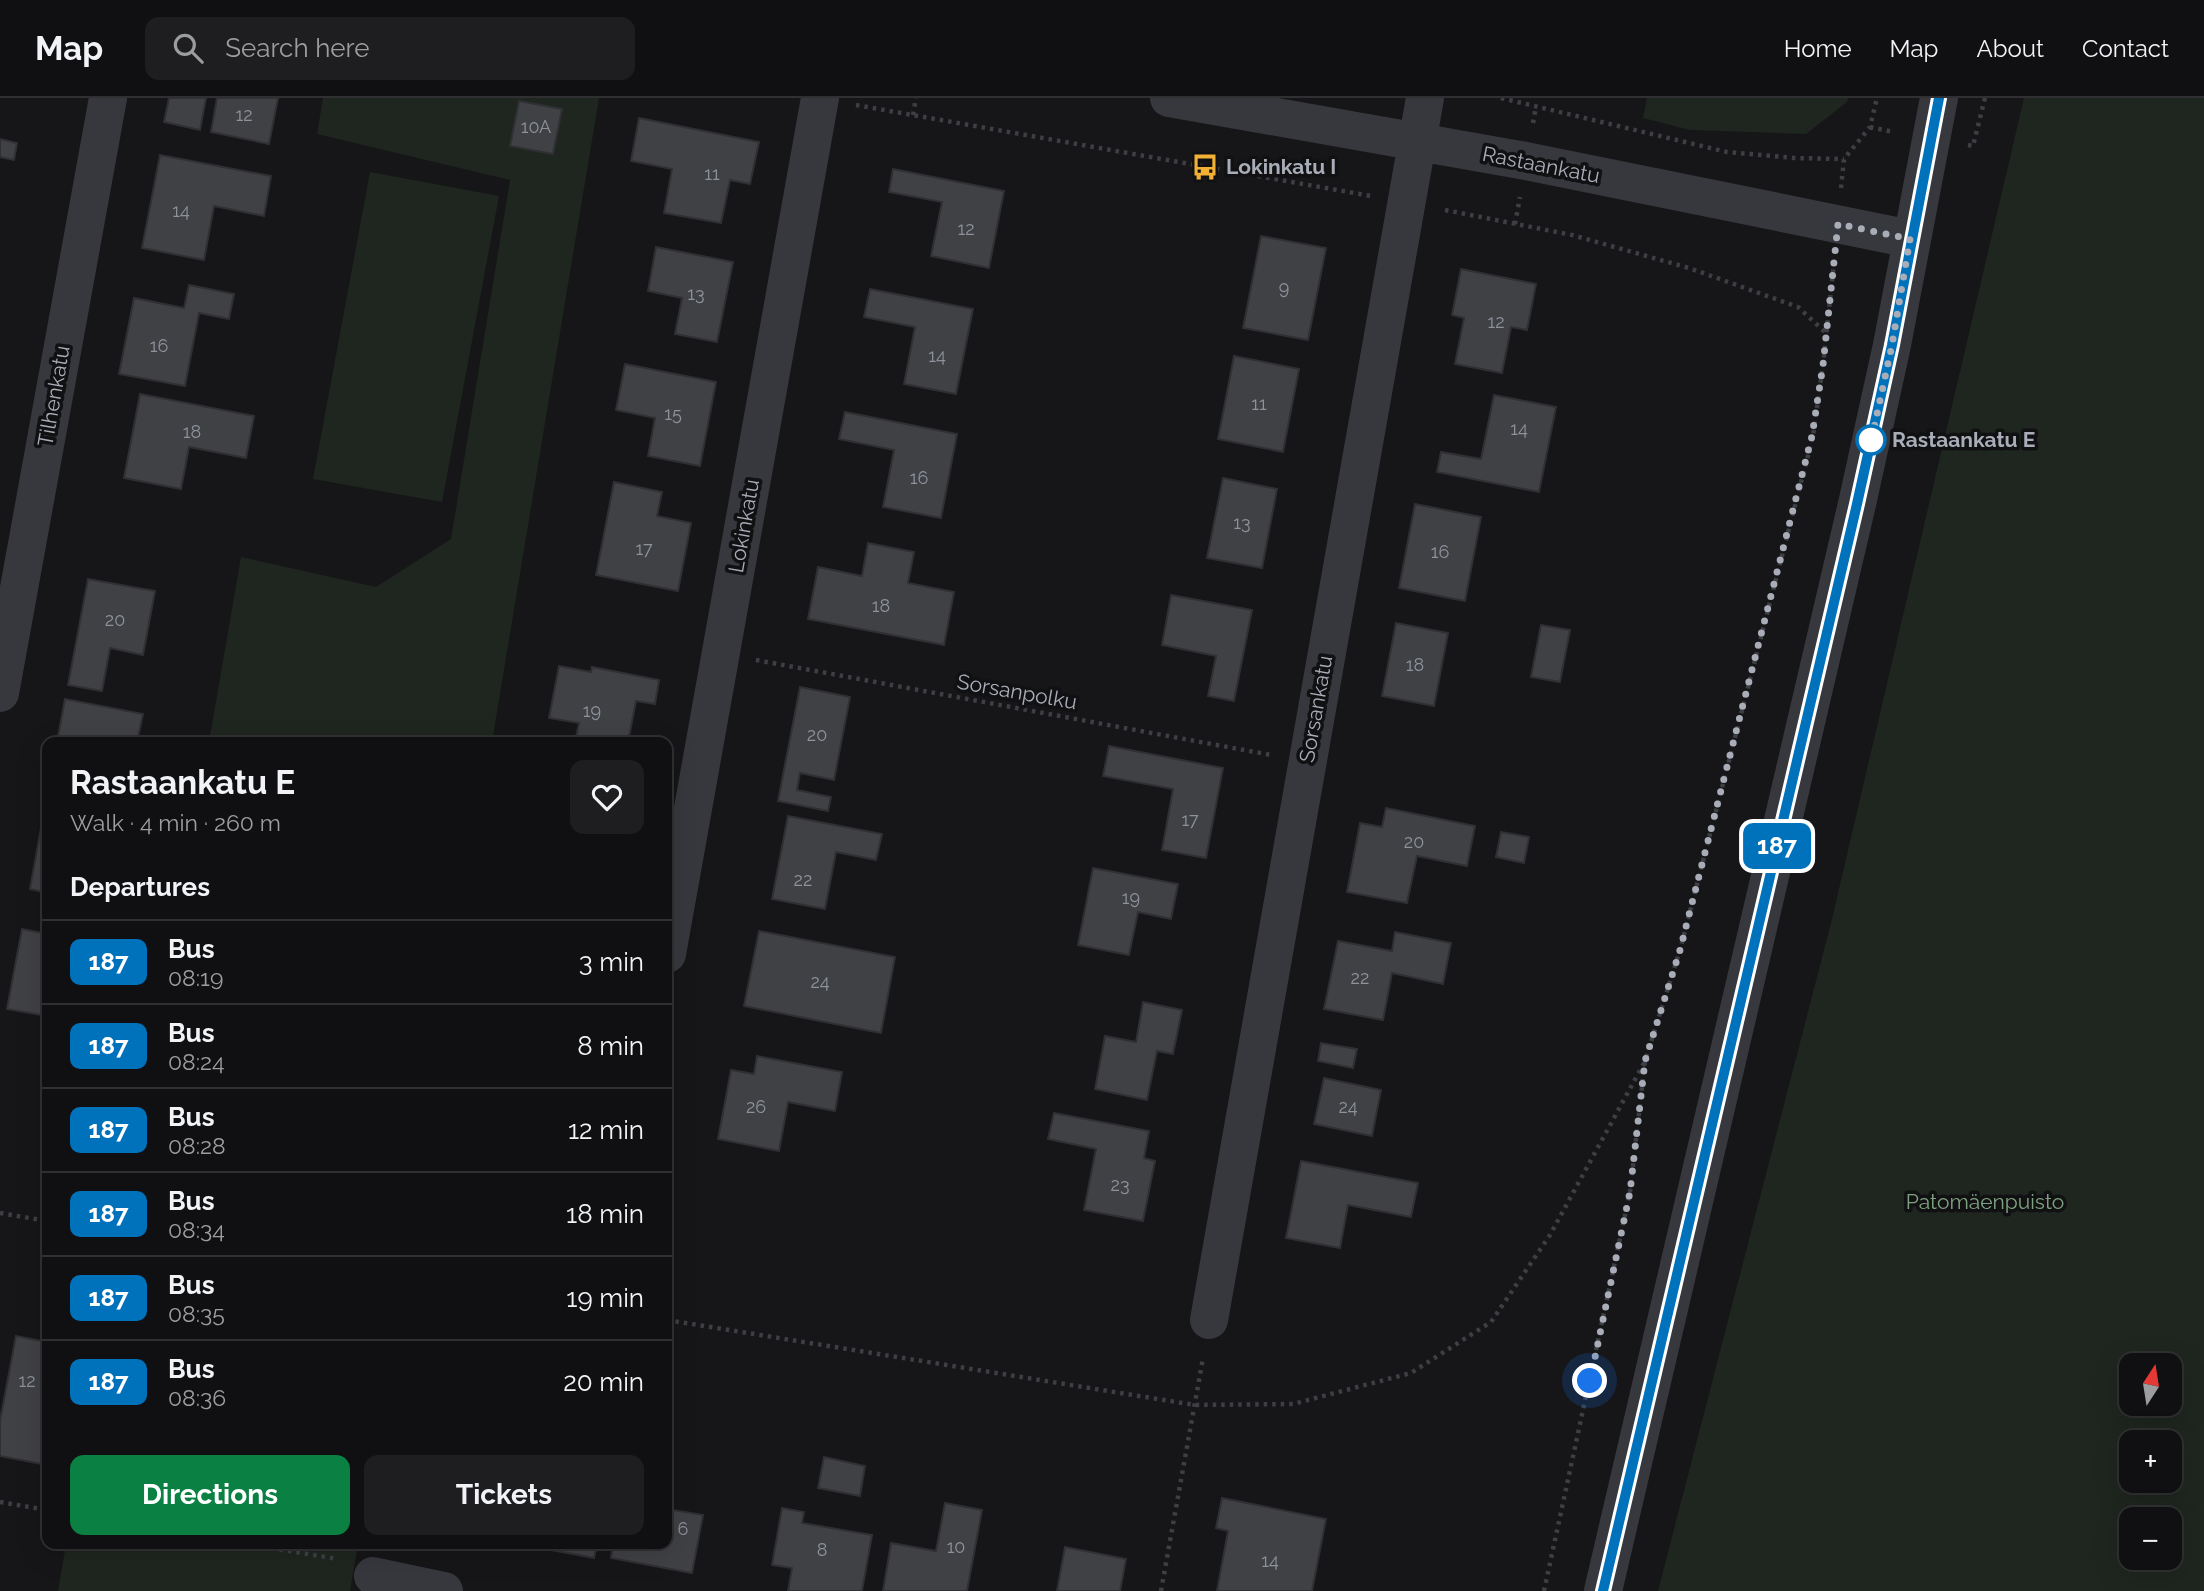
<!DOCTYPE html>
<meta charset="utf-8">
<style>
body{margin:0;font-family:Raleway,sans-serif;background:#1e1e20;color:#f1f3f6;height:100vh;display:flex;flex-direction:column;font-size:26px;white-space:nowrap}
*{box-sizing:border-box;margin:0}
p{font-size:23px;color:#9c9d9f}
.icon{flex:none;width:38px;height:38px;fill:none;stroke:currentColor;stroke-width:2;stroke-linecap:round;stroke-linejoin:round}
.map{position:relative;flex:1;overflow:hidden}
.sheet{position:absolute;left:42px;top:639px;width:630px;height:812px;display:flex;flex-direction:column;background:#101012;border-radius:14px;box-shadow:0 7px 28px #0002,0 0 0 2px #303032}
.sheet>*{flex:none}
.badge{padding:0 14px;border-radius:10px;font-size:24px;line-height:46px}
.needle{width:46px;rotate:12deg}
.fabs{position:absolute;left:2119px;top:1255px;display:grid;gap:14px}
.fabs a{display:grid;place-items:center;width:63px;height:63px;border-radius:14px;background:#101012;box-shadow:0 7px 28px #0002,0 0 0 2px #303032;font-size:35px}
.you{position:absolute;width:35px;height:35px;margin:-18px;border:5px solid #fff;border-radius:50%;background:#1a73e8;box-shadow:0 0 0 10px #1a73e833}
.map>.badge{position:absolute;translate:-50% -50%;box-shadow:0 0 0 4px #fff}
h2{padding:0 28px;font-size:26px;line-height:63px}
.round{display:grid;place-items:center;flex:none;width:74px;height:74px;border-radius:14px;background:#1e1e20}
.headline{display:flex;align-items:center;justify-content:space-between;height:119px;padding:0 28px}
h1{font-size:33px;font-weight:700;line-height:52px}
.cta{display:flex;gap:14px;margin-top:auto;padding:14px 28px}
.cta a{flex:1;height:80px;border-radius:14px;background:#0b8043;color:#fff;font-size:28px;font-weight:700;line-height:80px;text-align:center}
.cta a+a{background:#1e1e20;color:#f1f3f6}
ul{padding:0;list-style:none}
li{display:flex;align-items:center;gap:21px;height:84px;padding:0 28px;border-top:2px solid #303032}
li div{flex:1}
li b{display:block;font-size:26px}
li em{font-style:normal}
li .badge{min-width:77px;font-weight:700;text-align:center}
header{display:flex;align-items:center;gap:42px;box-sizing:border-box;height:98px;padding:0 35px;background:#101012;border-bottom:2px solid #303032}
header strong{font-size:33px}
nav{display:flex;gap:38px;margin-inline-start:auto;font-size:24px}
.search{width:490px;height:63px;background:#1e1e20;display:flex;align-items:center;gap:18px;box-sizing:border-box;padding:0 24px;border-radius:14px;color:#9c9d9f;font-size:26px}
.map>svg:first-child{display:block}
.green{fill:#1e261f;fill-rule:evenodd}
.building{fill:#404145;stroke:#303034;stroke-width:2}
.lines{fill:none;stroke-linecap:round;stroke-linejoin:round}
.path{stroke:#3d3f44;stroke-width:4.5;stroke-dasharray:3.5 5;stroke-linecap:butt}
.minor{stroke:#37383d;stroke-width:38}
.line-casing{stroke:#fff;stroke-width:16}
.line{stroke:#0072bc;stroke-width:10}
.walk{stroke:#a8adb8;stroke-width:7;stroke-dasharray:0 12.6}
.stop-dot{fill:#fff;stroke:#0072bc;stroke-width:3.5}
.labels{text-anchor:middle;stroke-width:7;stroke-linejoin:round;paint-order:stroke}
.number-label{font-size:18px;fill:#8e929b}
.street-label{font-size:21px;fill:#a8adb8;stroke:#111113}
.poi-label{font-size:21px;font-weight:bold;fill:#a8adb8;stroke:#111113;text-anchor:start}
.stop-label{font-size:21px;font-weight:bold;fill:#a8adb8;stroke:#111113;text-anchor:start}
.park-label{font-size:21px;fill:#7fa381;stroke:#111113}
</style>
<header>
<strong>Map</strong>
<div class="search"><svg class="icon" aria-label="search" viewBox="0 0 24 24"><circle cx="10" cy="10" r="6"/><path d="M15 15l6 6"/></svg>Search here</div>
<nav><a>Home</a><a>Map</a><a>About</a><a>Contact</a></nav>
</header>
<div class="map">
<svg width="2204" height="1493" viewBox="0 0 2204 1493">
<rect width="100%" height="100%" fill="#161618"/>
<!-- green -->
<path class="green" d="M323,0H599L492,644H209L241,459L376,489L451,441L510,82L317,36Z
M1647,0H1848L1847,4L1806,36L1690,32L1643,20Z
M2024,0H2204V1493H1658L1831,825ZM2132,1267H2170V1306H2132ZM2170,1344V1382H2132V1344ZM2170,1421V1460H2132V1421Z
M370,74L499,98L442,404L313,381Z
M66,1446H358L350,1493H58Z"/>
<!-- building -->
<path class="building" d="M169,0H206L200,32L164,24Z
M217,0H278L269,46L211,34Z
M519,3L562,11L553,56L510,48Z
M639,20L759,44L750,86L730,82L721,125L664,115L672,71L631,63Z
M0,41L17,45L14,62L0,59Z
M160,57L271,78L264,118L214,108L204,162L142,150Z
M893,71L1004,93L989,170L931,158L942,104L889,94Z
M1261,138L1326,150L1308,242L1243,230Z
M656,149L733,164L717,244L675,236L682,200L648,193Z
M1461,171L1536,186L1527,232L1511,229L1502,275L1455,266L1464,220L1452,217Z
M189,187L234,196L229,221L199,215L185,288L119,276L134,200L184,210Z
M870,191L973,211L956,296L904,286L915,229L864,219Z
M1234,258L1299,271L1283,354L1218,341Z
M625,266L716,284L700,368L648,358L655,320L616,312Z
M140,296L254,318L246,360L189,349L181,391L124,380Z
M1494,297L1556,309L1539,394L1437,374L1441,354L1481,361Z
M845,314L957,336L941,420L883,409L894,352L839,341Z
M1223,380L1277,391L1262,470L1207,460Z
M614,384L662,394L657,418L691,425L678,493L596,477Z
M1415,406L1481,419L1465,503L1399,490Z
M868,445L914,454L908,485L954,494L944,547L808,521L818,469L862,478Z
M88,481L155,493L143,557L110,550L102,593L68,587Z
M1171,497L1252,512L1234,603L1208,598L1216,558L1162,547Z
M1396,525L1448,535L1434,608L1382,598Z
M1541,527L1570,532L1560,584L1531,579Z
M559,568L591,574L592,569L659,582L655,606L636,603L628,644H575L579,625L549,620Z
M800,589L850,599L834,682L800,675L797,692L831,699L828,713L778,703Z
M65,601L143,616L137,644L111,639L110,644H57Z
M1109,648L1223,670L1206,760L1162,752L1173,691L1103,678Z
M1386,710L1475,728L1467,768L1417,758L1407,805L1347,794L1360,725L1382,729Z
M788,718L882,736L876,762L836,754L825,811L772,801Z
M43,719L47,720V795L30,791Z
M1501,734L1529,739L1524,765L1496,759Z
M1093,770L1178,786L1171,821L1138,814L1129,857L1078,847Z
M22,831L47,836V918L7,911Z
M759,833L895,859L881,935L744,908Z
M1395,834L1451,845L1443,886L1392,875L1383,922L1324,911L1338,843L1392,853Z
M1143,904L1182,912L1173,956L1157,953L1147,1002L1095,991L1105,938L1136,944Z
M1321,945L1357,951L1353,970L1318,963Z
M757,958L842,974L835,1013L788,1004L779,1053L718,1041L731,972L754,976Z
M1324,980L1381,992L1372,1038L1314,1026Z
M1054,1015L1149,1033L1144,1060L1155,1063L1143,1123L1084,1112L1096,1051L1048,1041Z
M1301,1063L1418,1085L1411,1119L1348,1107L1340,1150L1286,1140Z
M16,1238L47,1244V1367L0,1358V1323Z
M824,1359L865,1368L860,1398L818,1390Z
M1222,1400L1326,1421L1312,1493H1217L1228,1433L1216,1430Z
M945,1405L982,1412L967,1493H883L891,1445L936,1453Z
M782,1410L804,1414L802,1425L872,1437L862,1493H788L792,1470L772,1467Z
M667,1411L703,1417L692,1475L611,1460L613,1446H667Z
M520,1446H597L594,1460Z
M1065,1449L1126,1461L1120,1493H1057Z"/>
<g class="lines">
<!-- path -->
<path class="path" d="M1501,0L1727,54L1794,60L1844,61
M856,7L1371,98
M913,17L916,0
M1533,25L1536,8
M1870,29L1894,34
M1968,47L1973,48L1985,0
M1841,90L1844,61L1870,29L1877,0
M1445,112L1572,137L1689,170L1798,209L1826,235
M1515,126L1520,99
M756,562L1271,657
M0,1115L47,1123
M667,1222L1195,1307L1293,1306L1411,1275L1491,1224L1550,1137L1644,965
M0,1404L47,1412
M246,1446L338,1461
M1161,1493L1203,1260
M1544,1493L1630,1094L1645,963L1680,852L1813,338L1823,267L1834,165"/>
<!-- minor -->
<path class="minor" d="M1169,0L1526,63L1911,141
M0,595L108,0
M667,856L820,0
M1209,1222L1425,0
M373,1478L444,1493
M1603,1493L1857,406L1892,247L1939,0"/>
</g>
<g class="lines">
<!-- line casing -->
<g class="line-casing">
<path id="line" d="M1603,1493L1857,406L1892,247L1939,0"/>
</g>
<!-- line -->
<use href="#line" class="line"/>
<!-- walk -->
<path class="walk" d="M1590,1283L1630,1094L1645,963L1680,852L1812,338L1823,267L1838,126L1910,141L1892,247L1869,353L1871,342"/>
</g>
<!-- icons -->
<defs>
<g id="bus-bare" transform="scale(2.1)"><path d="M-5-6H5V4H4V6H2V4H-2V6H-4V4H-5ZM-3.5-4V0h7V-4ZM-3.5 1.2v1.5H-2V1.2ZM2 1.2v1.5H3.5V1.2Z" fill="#f2b134" stroke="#111113" stroke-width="2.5" paint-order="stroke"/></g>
</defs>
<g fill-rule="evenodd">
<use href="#bus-bare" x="1205" y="69"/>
</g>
<!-- markers -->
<circle class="stop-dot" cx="1871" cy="342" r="14"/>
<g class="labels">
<!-- number labels -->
<g class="number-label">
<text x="244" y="23">12</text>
<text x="536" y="35">10A</text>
<text x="712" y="82">11</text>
<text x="181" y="119">14</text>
<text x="966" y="137">12</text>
<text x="1284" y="196">9</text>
<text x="696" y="202">13</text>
<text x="1496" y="230">12</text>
<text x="159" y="254">16</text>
<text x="937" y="264">14</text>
<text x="1259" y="312">11</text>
<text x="673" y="322">15</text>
<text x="1519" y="337">14</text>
<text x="192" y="340">18</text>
<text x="919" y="386">16</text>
<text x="1242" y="431">13</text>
<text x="644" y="457">17</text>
<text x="1440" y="460">16</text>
<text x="881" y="514">18</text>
<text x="115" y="528">20</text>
<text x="1415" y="573">18</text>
<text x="592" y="619">19</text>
<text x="817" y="643">20</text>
<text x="1190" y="728">17</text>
<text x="1414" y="750">20</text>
<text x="803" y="788">22</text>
<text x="1131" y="806">19</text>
<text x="1360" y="886">22</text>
<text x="820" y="890">24</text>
<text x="756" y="1015">26</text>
<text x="1348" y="1015">24</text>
<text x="1120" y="1093">23</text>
<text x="27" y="1289">12</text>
<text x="683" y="1437">6</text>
<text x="956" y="1455">10</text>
<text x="822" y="1458">8</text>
<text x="1270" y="1469">14</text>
</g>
<!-- street labels -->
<g class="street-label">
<text transform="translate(1541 67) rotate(11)" y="7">Rastaankatu</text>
<text transform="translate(54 298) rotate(-80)" y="7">Tilhenkatu</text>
<text transform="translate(744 428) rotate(-80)" y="7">Lokinkatu</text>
<text transform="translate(1017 594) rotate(10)" y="7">Sorsanpolku</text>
<text transform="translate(1316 611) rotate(-80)" y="7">Sorsankatu</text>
</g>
<!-- poi labels -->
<g class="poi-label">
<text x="1226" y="76">Lokinkatu I</text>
</g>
<!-- stop labels -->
<g class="stop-label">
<text x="1892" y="349">Rastaankatu E</text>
</g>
<!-- park labels -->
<g class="park-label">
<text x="1985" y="1111">Patomäenpuisto</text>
</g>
</g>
</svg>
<div class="fabs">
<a><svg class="needle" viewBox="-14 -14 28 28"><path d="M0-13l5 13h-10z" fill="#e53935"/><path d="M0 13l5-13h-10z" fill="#9c9d9f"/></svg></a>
<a>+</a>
<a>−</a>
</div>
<div class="you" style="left:1590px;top:1283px"></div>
<b class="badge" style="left:1777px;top:748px;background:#0072bc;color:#fff">187</b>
<section class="sheet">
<div class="headline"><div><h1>Rastaankatu E</h1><p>Walk · 4 min · 260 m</p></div><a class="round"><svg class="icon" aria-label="heart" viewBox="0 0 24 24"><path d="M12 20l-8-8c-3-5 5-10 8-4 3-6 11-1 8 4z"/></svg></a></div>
<h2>Departures</h2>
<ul>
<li><span class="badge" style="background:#0072bc;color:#fff">187</span><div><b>Bus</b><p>08:19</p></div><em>3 min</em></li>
<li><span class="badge" style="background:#0072bc;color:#fff">187</span><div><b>Bus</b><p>08:24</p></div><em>8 min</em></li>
<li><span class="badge" style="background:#0072bc;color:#fff">187</span><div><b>Bus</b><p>08:28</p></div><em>12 min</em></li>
<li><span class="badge" style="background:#0072bc;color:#fff">187</span><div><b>Bus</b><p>08:34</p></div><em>18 min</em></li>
<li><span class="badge" style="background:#0072bc;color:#fff">187</span><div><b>Bus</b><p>08:35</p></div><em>19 min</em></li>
<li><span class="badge" style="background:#0072bc;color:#fff">187</span><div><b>Bus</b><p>08:36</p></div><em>20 min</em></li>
</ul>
<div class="cta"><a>Directions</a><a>Tickets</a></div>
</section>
</div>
